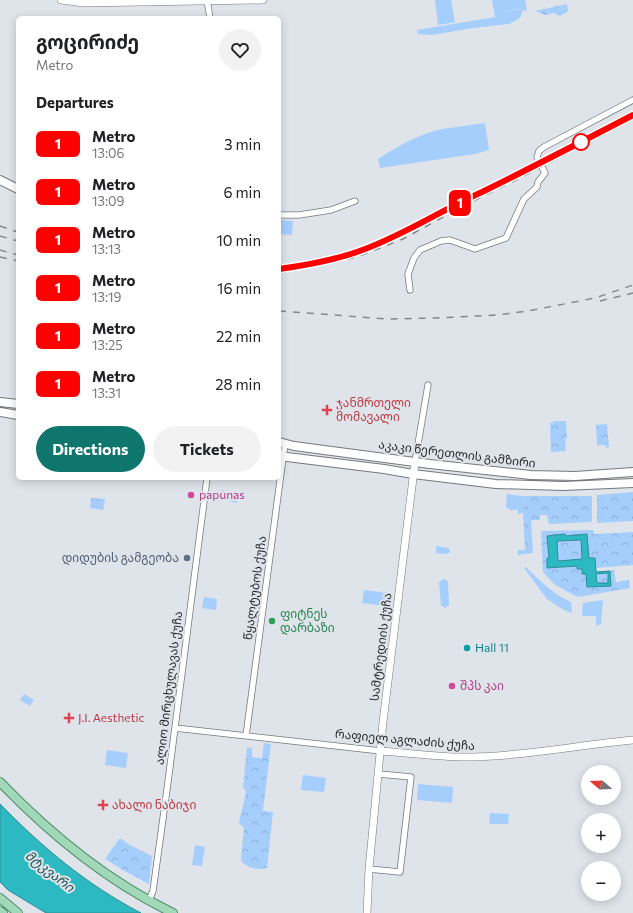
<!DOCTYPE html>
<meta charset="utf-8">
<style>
body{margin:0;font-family:Commissioner,"Noto Sans Georgian",sans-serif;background:#f2f2f2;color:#202124;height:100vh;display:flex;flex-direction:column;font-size:15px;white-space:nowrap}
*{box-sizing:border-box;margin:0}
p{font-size:13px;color:#757577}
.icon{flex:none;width:22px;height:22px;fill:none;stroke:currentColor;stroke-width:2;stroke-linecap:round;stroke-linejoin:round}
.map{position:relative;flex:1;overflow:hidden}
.details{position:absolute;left:16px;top:16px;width:265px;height:464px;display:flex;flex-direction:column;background:#fff;border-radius:6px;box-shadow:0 2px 10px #0003}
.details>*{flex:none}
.badge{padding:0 8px;border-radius:6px;font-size:14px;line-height:26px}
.needle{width:26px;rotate:289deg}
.buttons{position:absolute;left:581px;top:765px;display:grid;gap:8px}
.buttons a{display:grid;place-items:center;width:40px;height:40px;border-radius:50%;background:#fff;box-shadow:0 2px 10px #0003;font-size:20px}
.map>.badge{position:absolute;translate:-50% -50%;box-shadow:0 0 0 2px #fff}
h2{padding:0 20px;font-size:15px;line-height:36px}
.round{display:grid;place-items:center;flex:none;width:42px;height:42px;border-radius:21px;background:#f2f2f2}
.summary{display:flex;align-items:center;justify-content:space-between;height:68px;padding:0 20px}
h1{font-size:19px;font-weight:700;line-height:30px}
.primary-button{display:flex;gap:8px;margin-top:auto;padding:8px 20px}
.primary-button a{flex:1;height:46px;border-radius:24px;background:#0f766e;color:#fff;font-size:16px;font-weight:700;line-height:46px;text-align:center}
.primary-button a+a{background:#f2f2f2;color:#202124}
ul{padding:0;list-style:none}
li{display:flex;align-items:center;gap:12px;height:48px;padding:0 20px}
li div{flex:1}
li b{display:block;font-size:15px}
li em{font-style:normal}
li .badge{min-width:44px;font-weight:700;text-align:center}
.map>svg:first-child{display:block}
.grass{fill:#a5cefd}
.forest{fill:url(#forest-firs)}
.park{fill:url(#park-crowns)}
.water{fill:#2cb9c1;stroke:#2b8e95;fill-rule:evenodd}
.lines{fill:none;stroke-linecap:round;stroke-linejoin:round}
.minor-casing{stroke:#74797e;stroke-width:7}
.tertiary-casing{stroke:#74797e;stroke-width:8}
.secondary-casing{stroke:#74797e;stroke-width:10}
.primary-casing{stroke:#4f8c68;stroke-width:10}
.minor{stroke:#fff;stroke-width:5.5}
.tertiary{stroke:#fff;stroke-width:7}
.secondary{stroke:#fff;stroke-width:8}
.primary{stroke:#a1d9b8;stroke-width:8}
.rail{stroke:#84878b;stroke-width:1.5;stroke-dasharray:7 7;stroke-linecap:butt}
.line-casing{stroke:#fff;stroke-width:9}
.line{stroke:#f00;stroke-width:6}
.stop-dot{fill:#fff;stroke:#f00;stroke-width:2}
.health-dot{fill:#e0444e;stroke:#dfe4ea;stroke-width:1.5}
.hotel-dot{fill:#d1479c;stroke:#dfe4ea;stroke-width:1.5}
.service-dot{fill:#5c6f8a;stroke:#dfe4ea;stroke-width:1.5}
.leisure-dot{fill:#2e9e5b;stroke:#dfe4ea;stroke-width:1.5}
.culture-dot{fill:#0f9aa8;stroke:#dfe4ea;stroke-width:1.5}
.labels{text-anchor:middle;stroke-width:4;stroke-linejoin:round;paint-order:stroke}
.health-label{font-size:12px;fill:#be3a42;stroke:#dfe4ea;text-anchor:start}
.street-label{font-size:12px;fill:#292a2d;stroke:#dfe4ea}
.hotel-label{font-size:12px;fill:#b23c85;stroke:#dfe4ea;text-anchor:start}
.service-label{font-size:12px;fill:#4e5e75;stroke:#dfe4ea;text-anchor:end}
.leisure-label{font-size:12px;fill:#27864d;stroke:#dfe4ea;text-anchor:start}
.culture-label{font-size:12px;fill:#0d838f;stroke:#dfe4ea;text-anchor:start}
.water-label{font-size:13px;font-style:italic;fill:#195154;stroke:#dfe4ea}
</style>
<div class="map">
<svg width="633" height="913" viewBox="0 0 633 913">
<defs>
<pattern id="forest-firs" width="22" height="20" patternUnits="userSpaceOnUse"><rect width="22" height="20" fill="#a5cefd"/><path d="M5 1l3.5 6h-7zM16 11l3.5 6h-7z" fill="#8eb1d9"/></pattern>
<pattern id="park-crowns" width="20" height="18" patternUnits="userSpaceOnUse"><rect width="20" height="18" fill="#a5cefd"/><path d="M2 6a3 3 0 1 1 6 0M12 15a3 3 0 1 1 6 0" fill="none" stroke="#8eb1d9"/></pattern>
</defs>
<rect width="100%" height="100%" fill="#dfe4ea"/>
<!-- grass -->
<path class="grass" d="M435,0H451L455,22L438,25Z
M492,0H525L527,11C516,7 505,11 495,17Z
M516,10H523L520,18L509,24L473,28L432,35L418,34L417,30L495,17L504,12Z
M485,123L489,150L475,154L380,168L378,159C398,146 419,134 442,129C456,127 471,125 485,123Z
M279,220L293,221L292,235L279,234Z
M221,490L239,494L237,503L219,499Z
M507,494L522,496L523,513L518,514V510H509V508H506Z
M436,546L448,548L450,550L449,553L447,554L436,553Z
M526,567C540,581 553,594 571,602L572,613L562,609L547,599L524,568Z
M443,579L447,580L448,583L449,605L445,608L441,605L439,582Z
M364,590L387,593L385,606L362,603Z
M204,597L217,599L216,610L202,608Z
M603,600L601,624L596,626V616H582L583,603Z
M24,694L34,700L30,706L20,700Z
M107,750L128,753L126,768L105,765Z
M303,775L326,778L324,792L301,790Z
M418,784L453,787L452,803L417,800Z
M490,813L509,814L508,824H489Z
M195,845L205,847L202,866L192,865Z"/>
<!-- forest -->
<path class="forest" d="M567,4L568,11L560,16L553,13L546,15L535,11Z"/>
<!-- park -->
<path class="park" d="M553,421H566L567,438L565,439L566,451L551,452L550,423H553Z
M607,424L609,447L606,448V445H597L596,425Z
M633,492V521L597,523V495Z
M522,496H592V522L549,524L547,515H540V520H531L533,553L518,555V550H525Z
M91,498L105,499L103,510L90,508Z
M593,530L594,534L633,532V565L596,568L597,572L614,570L616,582L629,580L630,588L578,597L568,592L554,584L543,572L541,531Z
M264,743L271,744L263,811L273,812L267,868C255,870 250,869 241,861L244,828L239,823C241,812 244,803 246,791L243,788L247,747L252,748V757L262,758Z
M120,838L128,844L152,856L149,884L123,870L105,859Z"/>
<!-- water -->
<path class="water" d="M565,534L566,536L587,534L589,558H595L596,572L610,571L611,586L587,587L586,574H582V569H577V566L547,568V558H549L547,536ZM581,540L582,559L558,561L557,541ZM608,573V583H597L596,574Z
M0,804C42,847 87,885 141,913H46L8,890L0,882Z"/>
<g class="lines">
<!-- minor casing -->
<g class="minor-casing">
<path id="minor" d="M207,0L210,18
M279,215H299L331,210L355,201
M410,290L408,274L414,258L420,250L441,241L450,240L475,249L506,238L524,199L537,187L538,182L545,173L537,157L539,151L544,147L633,100
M415,462L428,385
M175,728L381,751
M246,736L285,443
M369,869L400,872L411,777L379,774
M149,900L153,891L168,782L207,478"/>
</g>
<!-- tertiary casing -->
<g class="tertiary-casing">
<path id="tertiary" d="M61,0L84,3L263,0
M381,751C411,753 442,758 472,757C526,756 579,745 633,740
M367,913L369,869L383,722L415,462"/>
</g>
<!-- secondary casing -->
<g class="secondary-casing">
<path id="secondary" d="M0,180L18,189
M0,402L18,404
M0,412L18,415
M279,442L294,446L430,464L531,475L575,476L633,472
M279,456L384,469L413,474L496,484L563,486L633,483"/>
</g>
<!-- primary casing -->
<g class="primary-casing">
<path id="primary" d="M0,782C50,834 107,881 173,913
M0,898L18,913
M0,911L3,913"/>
</g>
<!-- minor -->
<use href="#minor" class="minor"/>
<!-- tertiary -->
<use href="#tertiary" class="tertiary"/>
<!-- secondary -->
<use href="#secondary" class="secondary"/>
<!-- primary -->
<use href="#primary" class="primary"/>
<!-- rail -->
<path class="rail" d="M0,226L18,232
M0,236L18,241
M0,250L18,255
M0,257L18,261
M279,273L326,264L357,257L403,239L465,205L512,182L633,119
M600,301L633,293
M279,311L388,319L436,318L497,315L528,311L595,298L633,285"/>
</g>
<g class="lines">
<!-- line casing -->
<g class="line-casing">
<path id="line" d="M279,269C308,265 337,260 365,249C405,234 442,210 482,192C533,167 583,141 633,115"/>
</g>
<!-- line -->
<use href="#line" class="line"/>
</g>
<!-- markers -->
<circle class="stop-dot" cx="581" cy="142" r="8"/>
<g class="health-dot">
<path d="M325 404h4v4h4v4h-4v4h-4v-4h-4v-4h4z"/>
<path d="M67 712h4v4h4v4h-4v4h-4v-4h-4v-4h4z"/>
<path d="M101 799h4v4h4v4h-4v4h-4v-4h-4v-4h4z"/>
</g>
<g class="hotel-dot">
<circle cx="191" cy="495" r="4"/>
<circle cx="452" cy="686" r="4"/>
</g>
<circle class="service-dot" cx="187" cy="558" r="4"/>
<circle class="leisure-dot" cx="272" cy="621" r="4"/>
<circle class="culture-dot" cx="467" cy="648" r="4"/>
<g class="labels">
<!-- health labels -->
<g class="health-label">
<text x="336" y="407">ჯანმრთელი<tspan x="336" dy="14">მომავალი</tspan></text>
<text x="78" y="722">J.I. Aesthetic</text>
<text x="112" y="809">ახალი ნაბიჯი</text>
</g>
<!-- street labels -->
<g class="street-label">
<text transform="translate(457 454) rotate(7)" y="4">აკაკი წერეთლის გამზირი</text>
<text transform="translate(255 588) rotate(-82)" y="4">წყალტუბოს ქუჩა</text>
<text transform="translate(381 647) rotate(-83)" y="4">სამტრედიის ქუჩა</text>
<text transform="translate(169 688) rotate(-83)" y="4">ალიო მირცხულავას ქუჩა</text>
<text transform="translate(405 740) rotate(5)" y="4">რაფიელ აგლაძის ქუჩა</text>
</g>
<!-- hotel labels -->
<g class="hotel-label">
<text x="199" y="499">papunas</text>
<text x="460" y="690">შპს კაი</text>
</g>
<!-- service labels -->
<g class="service-label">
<text x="179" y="562">დიდუბის გამგეობა</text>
</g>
<!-- leisure labels -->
<g class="leisure-label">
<text x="280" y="618">ფიტნეს<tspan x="280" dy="14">დარბაზი</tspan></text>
</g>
<!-- culture labels -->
<g class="culture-label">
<text x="475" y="652">Hall 11</text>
</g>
<!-- water labels -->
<g class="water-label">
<text transform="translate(50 871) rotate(38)" y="5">მტკვარი</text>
</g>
</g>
</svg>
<div class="buttons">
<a><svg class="needle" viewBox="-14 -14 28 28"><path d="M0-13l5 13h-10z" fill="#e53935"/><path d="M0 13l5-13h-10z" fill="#757577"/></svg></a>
<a>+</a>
<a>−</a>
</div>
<b class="badge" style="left:460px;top:203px;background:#f00;color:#fff">1</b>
<section class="details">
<div class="summary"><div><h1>გოცირიძე</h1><p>Metro</p></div><a class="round"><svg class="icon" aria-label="heart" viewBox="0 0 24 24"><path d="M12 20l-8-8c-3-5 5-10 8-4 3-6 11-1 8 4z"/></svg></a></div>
<h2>Departures</h2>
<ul>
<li><span class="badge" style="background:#f00;color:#fff">1</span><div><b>Metro</b><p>13:06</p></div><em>3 min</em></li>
<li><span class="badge" style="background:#f00;color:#fff">1</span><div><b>Metro</b><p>13:09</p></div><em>6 min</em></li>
<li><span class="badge" style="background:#f00;color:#fff">1</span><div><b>Metro</b><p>13:13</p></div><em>10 min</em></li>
<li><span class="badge" style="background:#f00;color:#fff">1</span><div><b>Metro</b><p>13:19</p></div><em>16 min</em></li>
<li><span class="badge" style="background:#f00;color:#fff">1</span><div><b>Metro</b><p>13:25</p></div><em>22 min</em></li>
<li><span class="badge" style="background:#f00;color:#fff">1</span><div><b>Metro</b><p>13:31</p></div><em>28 min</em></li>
</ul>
<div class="primary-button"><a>Directions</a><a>Tickets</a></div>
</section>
</div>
